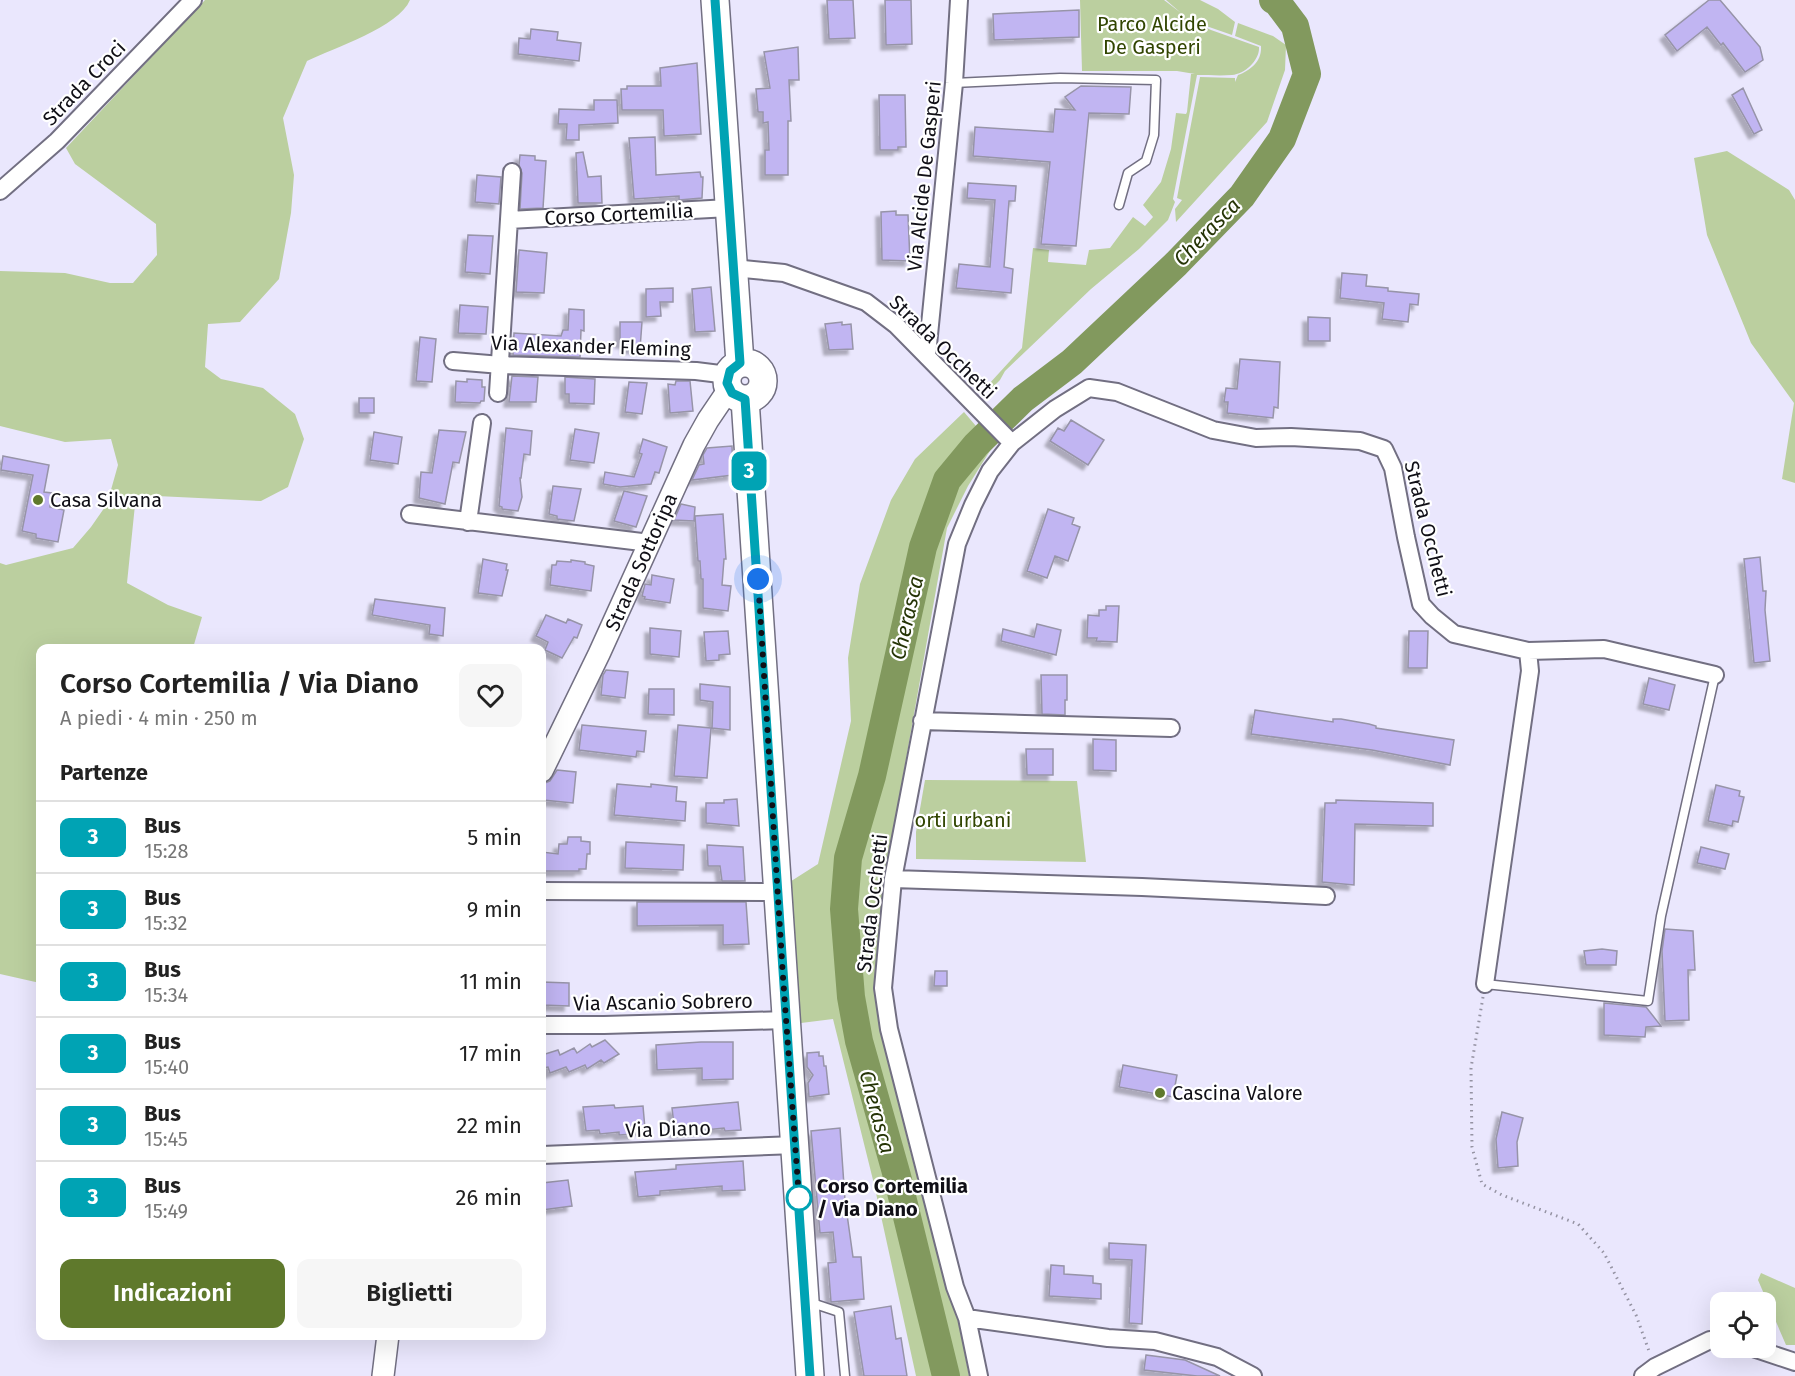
<!DOCTYPE html>
<html lang="it">
<meta charset="utf-8">
<style>
body{margin:0;font-family:"Fira Sans",sans-serif;background:#f6f6f6;color:#222;height:100vh;display:flex;flex-direction:column;font-size:22px;white-space:nowrap}
*{box-sizing:border-box;margin:0}
p{font-size:20px;color:#767676}
.icon{flex:none;width:33px;height:33px;fill:none;stroke:currentColor;stroke-width:2;stroke-linecap:round;stroke-linejoin:round}
.map{position:relative;flex:1;overflow:hidden}
.panel{position:absolute;left:36px;top:644px;width:510px;height:696px;display:flex;flex-direction:column;background:#fff;border-radius:12px;box-shadow:0 6px 24px #0002}
.panel>*{flex:none}
.badge{padding:0 12px;border-radius:9px;font-size:21px;line-height:39px}
.controls{position:absolute;left:1710px;top:1292px;display:grid;gap:12px}
.controls a{display:grid;place-items:center;width:66px;height:66px;border-radius:12px;background:#fff;box-shadow:0 6px 24px #0002;font-size:30px}
.you{position:absolute;width:30px;height:30px;margin:-15px;border:4px solid #fff;border-radius:50%;background:#1a73e8;box-shadow:0 0 0 9px #1a73e833}
.map>.badge{position:absolute;translate:-50% -50%;box-shadow:0 0 0 3px #fff}
h2{padding:0 24px;font-size:22px;line-height:54px}
.round{display:grid;place-items:center;flex:none;width:63px;height:63px;border-radius:12px;background:#f6f6f6}
.headline{display:flex;align-items:center;justify-content:space-between;height:102px;padding:0 24px}
h1{font-size:28px;font-weight:600;line-height:45px}
.primary-button{display:flex;gap:12px;margin-top:auto;padding:12px 24px}
.primary-button a{flex:1;height:69px;border-radius:12px;background:#5f792c;color:#fff;font-size:24px;font-weight:600;line-height:69px;text-align:center}
.primary-button a+a{background:#f6f6f6;color:#222}
ul{padding:0;list-style:none}
li{display:flex;align-items:center;gap:18px;height:72px;padding:0 24px;border-top:2px solid #e0e0e0}
li div{flex:1}
li b{display:block;font-size:22px}
li em{font-style:normal}
li .badge{min-width:66px;font-weight:700;text-align:center}
.map>svg:first-child{display:block}
.green{fill:#bbcf9f}
.lines{fill:none;stroke-linecap:round;stroke-linejoin:round}
.river{stroke:#82995e;stroke-width:28}
.building{fill:#c1b5f2;stroke:#9794a8;stroke-width:1.5;filter:url(#shadow)}
.service-casing{stroke:#726f82;stroke-width:11}
.minor-casing{stroke:#726f82;stroke-width:20}
.tertiary-casing{stroke:#726f82;stroke-width:24}
.primary-casing{stroke:#726f82;stroke-width:30}
.path{stroke:#9593a3;stroke-width:3;stroke-dasharray:1.5 4.5;stroke-linecap:butt}
.service{stroke:#fff;stroke-width:8}
.minor{stroke:#fff;stroke-width:16}
.tertiary{stroke:#fff;stroke-width:21}
.primary{stroke:#fff;stroke-width:27}
.line-casing{stroke:#fff;stroke-width:14}
.line{stroke:#00a3b4;stroke-width:9}
.walk{stroke:#100f16;stroke-width:6;stroke-dasharray:0 10.8}
.poi-dot{fill:#5f792c;stroke:#fff;stroke-width:2}
.stop-dot{fill:#fff;stroke:#00a3b4;stroke-width:3}
.labels{text-anchor:middle;stroke-width:4.5;stroke-linejoin:round;paint-order:stroke}
.park-label{font-size:20px;fill:#314500;stroke:#fff}
.street-label{font-size:20px;fill:#100f16;stroke:#fff}
.poi-label{font-size:20px;fill:#100f16;stroke:#fff;text-anchor:start}
.stop-label{font-size:20px;font-weight:bold;fill:#100f16;stroke:#fff;text-anchor:start}
.water-label{font-size:21px;font-style:italic;fill:#253406;stroke:#fff}
</style>
<div class="map">
<svg width="1795" height="1376" viewBox="0 0 1795 1376">
<defs>
<filter id="shadow"><feDropShadow dx="-5" dy="5" stdDeviation="1.5" flood-color="#0004"/></filter>
</defs>
<rect width="100%" height="100%" fill="#eae7fd"/>
<!-- green -->
<path class="green" d="M205,0H410C399,27 334,48 307,61L283,118L294,175L291,213L279,279L240,322L208,324L205,367L221,379L263,388L295,414L304,439L288,487L261,501L136,495L127,583L168,605L202,617L193,648H40V983L0,974V563L6,565L73,548L91,527L107,504L118,465L111,439L65,442L0,426V271L65,273L110,283H133L157,255L156,224L75,164L66,148Z
M1080,0H1164L1181,13L1166,0H1200L1218,9L1235,22L1232,35L1192,21L1211,30L1259,47C1260,60 1245,74 1232,75C1220,76 1208,75 1197,75L1173,199L1175,202L1168,220L1139,249L1091,289L1005,371L1000,380L990,390L989,384L1022,348L1033,248L1049,250L1048,262L1086,265L1089,250L1110,248L1133,217L1145,226L1153,217L1143,205L1161,182L1171,149L1176,113L1186,114L1187,112L1191,74H1195L1177,71H1082Z
M1238,23L1273,36L1286,45L1285,70L1267,122L1176,222L1175,209L1182,200L1177,198L1200,77L1235,78V82L1238,75C1251,70 1262,61 1261,46L1235,36Z
M1727,151L1789,190L1795,200V483L1782,479L1794,403L1751,343L1707,235L1694,158Z
M964,412L993,446L968,486L947,528L883,889L875,989L878,1020L910,1150L947,1290L956,1308L969,1376H916L874,1184L833,1019L793,1024L785,885L818,864L851,721L848,658L860,584L891,500L915,459Z
M925,780L1077,781L1086,862L916,859V832Z
M1761,1273L1795,1288V1345H1786L1758,1280Z"/>
<g class="lines">
<!-- river -->
<path class="river" d="M946,1376L897,1176L859,1041L851,997L844,909L848,858L872,776L923,547L947,480L976,445L1023,399L1072,362L1176,264L1242,196L1282,139L1307,74L1295,26L1277,2L1273,0"/>
</g>
<!-- building -->
<path class="building" d="M827,0H853L855,38L829,39Z
M885,0H911L912,44L886,45Z
M1709,0H1720L1760,47L1763,60L1745,72L1723,43L1721,45L1707,27L1677,51L1665,35Z
M1079,10V37L994,40L993,14Z
M531,29L558,32L557,40L581,43L579,61L518,54L519,38L530,39Z
M798,47L799,80H789L791,121H788V175H765V150H769L768,122L763,123V112H758L756,89L770,88L764,52Z
M697,63L701,134L664,136L663,110H622L621,89H627V86H661L660,68Z
M1081,86L1131,87L1129,114L1089,113L1076,246L1041,244L1050,162L973,156L975,127L1053,132L1055,109L1075,110L1065,97Z
M1743,88L1762,130L1754,134L1732,95Z
M879,95H905L906,147H898V150H880Z
M594,100H617L618,123L579,125V140H566L567,124H558L559,109L594,110Z
M655,137L656,175L700,172L701,177H703L702,198L679,200V196L634,199L629,138Z
M583,152L588,177L601,176L602,203H578L576,153Z
M520,155L535,156V160L546,161L543,208L520,209L522,173L519,165Z
M477,175L501,177L499,204L475,202Z
M968,183L1016,186L1015,201H1009L1004,267L1013,269L1011,293L956,288L959,264L990,267L995,200L967,198Z
M896,211V215H908L910,261L882,260L881,212Z
M468,235L493,236L490,274L465,272Z
M519,250L547,253L544,293L516,292Z
M1342,273L1367,275L1366,286L1388,288V291L1419,294L1418,305L1410,304L1408,322L1382,319L1384,303L1340,298Z
M711,287L715,331L695,332L692,289Z
M673,288V302H660L661,316L646,317V289Z
M460,305L488,307L486,334L458,333Z
M569,309L584,310V331L581,330L580,357L513,355L514,333L561,336L563,330H568Z
M1308,317L1330,318V341H1308Z
M620,322H642L640,349L626,348V343H620Z
M842,322V325L851,324L853,349L829,350L825,324Z
M420,337L436,339L432,382L416,381Z
M1240,359L1280,362L1278,408L1274,407L1273,418L1227,413L1228,402H1224L1226,388L1237,389Z
M512,376L538,377L536,402H509Z
M565,377L595,379L594,404L569,403V394H565Z
M467,379L482,380V387H485L484,401H481L480,403L455,402L456,381L467,382Z
M676,381H690L693,411L670,413L668,384L675,385Z
M629,382L647,383L642,414L625,412Z
M359,398H374V413H359Z
M1071,420L1104,440L1088,465L1050,441L1058,428L1064,431Z
M506,428L532,431L530,455L524,454L521,478H520L522,497L518,511L502,509V507L499,506Z
M575,429L599,433L594,463L570,460Z
M439,430L466,432L459,463L453,462L445,504L419,498L421,472L432,473Z
M374,432L402,437L398,464L370,460Z
M643,439L667,447L659,473L655,472L651,484L620,487L603,484L605,472L634,477L642,454L639,453Z
M732,446L733,475L692,480L699,465L704,464L703,455L707,448Z
M3,456L49,465L44,492L52,493L50,507L64,510L58,542L36,538V534L22,531L33,475L1,470Z
M553,486L581,489L574,521L557,519V516L549,514Z
M624,491L647,496L636,527L614,521Z
M681,504L695,507L694,521L674,520Z
M1048,509L1074,518L1072,524L1080,527L1068,561L1055,556L1047,578L1027,571Z
M723,514L726,559H724L722,585L731,586L728,611L703,608V579H701L700,561H698L695,516Z
M1760,557L1763,591H1766L1765,610L1770,661L1754,663L1744,559Z
M483,559L507,564L506,570H508L502,596L478,593Z
M571,560L585,562V564L594,566L591,591L550,585L552,565H556L557,561L571,562Z
M652,575L674,579L670,603L644,599L645,597L642,596L645,584L651,585Z
M375,599L445,608L443,636L429,634L430,625L372,615Z
M1106,606H1119L1117,642L1096,641L1097,638H1087L1088,615L1099,616V610H1106Z
M546,615L566,623L568,619L582,625L577,638L574,637L562,658L545,650L548,642L536,636Z
M1037,624L1061,630L1056,655L1001,641L1003,629L1034,637Z
M650,628L681,631L679,657L650,654Z
M728,631L730,654L719,655V660L706,661L704,632Z
M1409,631H1428L1427,668H1408Z
M606,670L628,672L625,698L601,695L603,675Z
M1041,675H1067V700H1065V715L1042,714Z
M1649,678L1675,685L1669,710L1643,704Z
M700,684L730,687V730L712,728L713,702L700,700Z
M649,689H674V715L648,714Z
M1255,710L1333,722V719H1341L1369,724L1376,726V728L1454,740L1450,765L1372,750L1251,734Z
M582,725L646,731L644,752L637,751L636,757L579,750Z
M678,725L711,728L707,778L674,776Z
M1093,739L1116,740V771L1093,770Z
M1026,749H1053V775H1027Z
M557,770L576,772L573,803L543,800L545,783L550,781Z
M617,784L651,787V784L677,787L676,801L686,802L685,821L614,815Z
M1716,785L1740,791L1739,796L1744,797L1738,822L1733,821L1732,826L1708,821Z
M737,799L739,826L706,823V803H724V800Z
M1336,800L1433,803V826L1355,824L1354,885L1322,882L1325,803H1336Z
M568,837H581V841L590,842V854H587L586,869H579V871H542V852L558,854L559,844H567Z
M626,842L684,845L683,870L625,868Z
M707,845L743,847L745,881H722L720,866H708Z
M1701,847L1729,854L1725,869L1697,863Z
M637,902H746L749,944L723,945V925L637,926Z
M1665,929L1693,931L1695,970H1688L1689,1020L1665,1021L1662,951Z
M1602,949L1617,951L1616,965H1586L1584,951Z
M935,971H947V986H934Z
M542,982L569,983V1006L542,1005Z
M1604,1003L1646,1007L1661,1026L1646,1027L1645,1037L1604,1035Z
M605,1040L619,1054L604,1063L601,1060L587,1069L585,1065L569,1072L566,1067L550,1073L548,1067L542,1068V1055L558,1050L560,1055L574,1048L577,1053L590,1044L592,1047Z
M701,1042H733V1079L702,1080V1068L657,1070L656,1045Z
M819,1052V1056H823L824,1066H826L829,1094L809,1097L808,1083L813,1075L807,1067V1053Z
M1123,1065L1177,1075L1173,1097L1119,1087Z
M738,1102L741,1130L725,1131L724,1128L675,1133L672,1108Z
M614,1105L615,1108L643,1106L645,1129L635,1131V1134L619,1135V1132L600,1134L599,1130L586,1131L583,1107Z
M1502,1112L1523,1118L1517,1142L1518,1166L1498,1168L1496,1139Z
M840,1128L845,1200L853,1257H861L864,1299L831,1302L828,1263L836,1262L833,1232L820,1233L811,1131Z
M743,1161L745,1190L722,1191V1186L660,1191V1195L638,1197L635,1172L676,1169V1165Z
M568,1180L572,1206L542,1210V1183Z
M1109,1243L1146,1245L1142,1324L1129,1323L1132,1260L1109,1259Z
M1051,1265L1064,1266V1274L1093,1276V1283L1101,1284V1299L1049,1296Z
M891,1306L896,1339L901,1338L907,1376H864L854,1312Z
M1146,1355L1185,1360L1220,1376H1197L1144,1370Z"/>
<g class="lines">
<!-- service casing -->
<g class="service-casing">
<path id="service" d="M954,83L1060,78L1156,80L1154,135L1146,161L1128,173L1119,205
M1485,984L1648,1001L1661,916L1715,675
M809,1302L839,1312L845,1376"/>
</g>
<!-- minor casing -->
<g class="minor-casing">
<path id="minor" d="M0,191L57,141L193,0
M509,220L729,208
M733,268L784,273L866,302L896,325L1012,443
M927,355L954,83L959,0
M453,361L501,365L696,371L728,375
M498,393L512,172
M410,514L650,543
M468,522L482,423
M922,721L1171,728
M893,879L1142,887L1326,896
M542,891L777,892
M1485,984L1530,671L1528,651
M542,1025H604L786,1020
M542,1155L796,1145
M967,1318L1108,1338L1155,1341L1217,1357L1253,1376
M1750,1347L1795,1362
M979,1376L967,1318L955,1287L889,1029L883,988L893,879L957,544L973,505L990,471L1012,443L1055,409L1089,388L1117,392L1213,430L1256,438L1291,437L1360,441L1384,449L1393,468L1406,537L1421,604L1432,616L1454,634L1528,651L1604,649L1715,675
M1643,1376L1655,1367L1710,1340L1720,1341"/>
</g>
<!-- tertiary casing -->
<g class="tertiary-casing">
<path id="tertiary" d="M542,771L599,654L694,445L708,420L729,389
M383,1376L388,1335"/>
</g>
<!-- primary casing -->
<g class="primary-casing">
<path id="primary" d="M715,0L740,363
M727 381a18 18 0 1 1 36 0a18 18 0 1 1-36 0Z
M745,399L810,1376"/>
</g>
<!-- path -->
<path class="path" d="M1483,997L1471,1068L1472,1147L1482,1184L1502,1195L1578,1224L1604,1253L1636,1315L1649,1351"/>
<!-- service -->
<use href="#service" class="service"/>
<!-- minor -->
<use href="#minor" class="minor"/>
<!-- tertiary -->
<use href="#tertiary" class="tertiary"/>
<!-- primary -->
<use href="#primary" class="primary"/>
</g>
<g class="lines">
<!-- line casing -->
<g class="line-casing">
<path id="line" d="M715,0L740,363L730,371L727,383L732,393L745,399L810,1376"/>
</g>
<!-- line -->
<use href="#line" class="line"/>
<!-- walk -->
<path class="walk" d="M758,579L783,977L799,1198"/>
</g>
<!-- markers -->
<g class="poi-dot">
<circle cx="38" cy="500" r="6"/>
<circle cx="1160" cy="1093" r="6"/>
</g>
<circle class="stop-dot" cx="799" cy="1198" r="12"/>
<g class="labels">
<!-- park labels -->
<g class="park-label">
<text x="1152" y="31">Parco Alcide<tspan x="1152" dy="23">De Gasperi</tspan></text>
<text x="963" y="827">orti urbani</text>
</g>
<!-- street labels -->
<g class="street-label">
<text transform="translate(84 83) rotate(-46)" y="7">Strada Croci</text>
<text transform="translate(924 176) rotate(-84)" y="7">Via Alcide De Gasperi</text>
<text transform="translate(619 214) rotate(-3)" y="7">Corso Cortemilia</text>
<text transform="translate(591 346) rotate(2)" y="7">Via Alexander Fleming</text>
<text transform="translate(943 347) rotate(44)" y="7">Strada Occhetti</text>
<text transform="translate(1428 529) rotate(76)" y="7">Strada Occhetti</text>
<text transform="translate(641 562) rotate(-66)" y="7">Strada Sottoripa</text>
<text transform="translate(872 903) rotate(-83)" y="7">Strada Occhetti</text>
<text transform="translate(663 1002) rotate(-1)" y="7">Via Ascanio Sobrero</text>
<text transform="translate(668 1129) rotate(-2)" y="7">Via Diano</text>
</g>
<!-- poi labels -->
<g class="poi-label">
<text x="50" y="507">Casa Silvana</text>
<text x="1172" y="1100">Cascina Valore</text>
</g>
<!-- stop labels -->
<g class="stop-label">
<text x="817" y="1193">Corso Cortemilia<tspan x="817" dy="23">/ Via Diano</tspan></text>
</g>
<!-- water labels -->
<g class="water-label">
<text transform="translate(1207 232) rotate(-46)" y="7">Cherasca</text>
<text transform="translate(907 618) rotate(-77)" y="7">Cherasca</text>
<text transform="translate(877 1112) rotate(75)" y="7">Cherasca</text>
</g>
</g>
</svg>
<div class="controls">
<a><svg class="icon" aria-label="locate" viewBox="0 0 24 24"><circle cx="12" cy="12" r="6"/><path d="M12 2v4M12 18v4M2 12h4M18 12h4"/></svg></a>
</div>
<div class="you" style="left:758px;top:579px"></div>
<b class="badge" style="left:749px;top:471px;background:#00a3b4;color:#fff">3</b>
<section class="panel">
<div class="headline"><div><h1>Corso Cortemilia / Via Diano</h1><p>A piedi · 4 min · 250 m</p></div><a class="round"><svg class="icon" aria-label="heart" viewBox="0 0 24 24"><path d="M12 20l-8-8c-3-5 5-10 8-4 3-6 11-1 8 4z"/></svg></a></div>
<h2>Partenze</h2>
<ul>
<li><span class="badge" style="background:#00a3b4;color:#fff">3</span><div><b>Bus</b><p>15:28</p></div><em>5 min</em></li>
<li><span class="badge" style="background:#00a3b4;color:#fff">3</span><div><b>Bus</b><p>15:32</p></div><em>9 min</em></li>
<li><span class="badge" style="background:#00a3b4;color:#fff">3</span><div><b>Bus</b><p>15:34</p></div><em>11 min</em></li>
<li><span class="badge" style="background:#00a3b4;color:#fff">3</span><div><b>Bus</b><p>15:40</p></div><em>17 min</em></li>
<li><span class="badge" style="background:#00a3b4;color:#fff">3</span><div><b>Bus</b><p>15:45</p></div><em>22 min</em></li>
<li><span class="badge" style="background:#00a3b4;color:#fff">3</span><div><b>Bus</b><p>15:49</p></div><em>26 min</em></li>
</ul>
<div class="primary-button"><a>Indicazioni</a><a>Biglietti</a></div>
</section>
</div>
